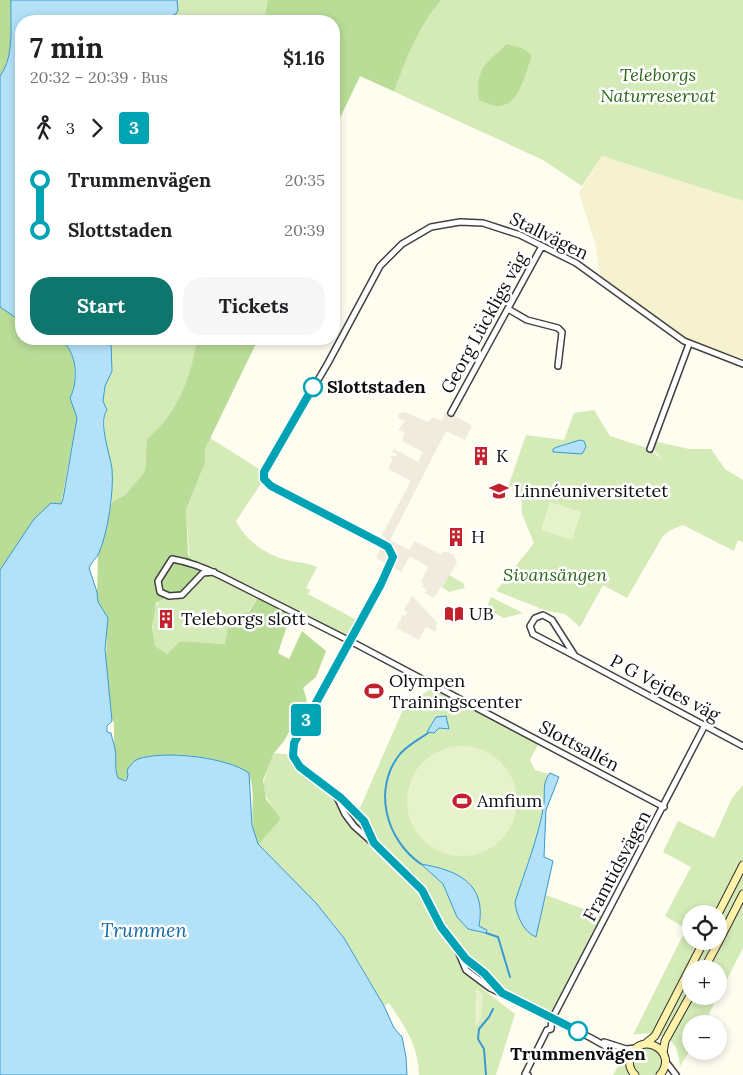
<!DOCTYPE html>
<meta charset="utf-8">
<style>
body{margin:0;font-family:Lora,serif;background:#f6f6f6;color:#202124;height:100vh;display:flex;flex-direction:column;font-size:19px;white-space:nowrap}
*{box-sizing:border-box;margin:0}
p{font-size:16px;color:#757577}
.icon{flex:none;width:28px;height:28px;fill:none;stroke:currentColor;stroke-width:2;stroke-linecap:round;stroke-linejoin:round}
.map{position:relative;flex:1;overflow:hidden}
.details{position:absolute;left:15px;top:15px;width:325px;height:330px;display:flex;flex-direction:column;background:#fff;border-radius:20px;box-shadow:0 2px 8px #0003}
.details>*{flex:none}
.badge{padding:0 10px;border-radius:4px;font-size:18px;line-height:32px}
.tools{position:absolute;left:682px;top:905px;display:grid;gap:10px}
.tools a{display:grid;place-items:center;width:45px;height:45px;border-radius:50%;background:#fff;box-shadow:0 2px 8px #0003;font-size:25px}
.map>.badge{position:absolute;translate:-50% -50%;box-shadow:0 0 0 2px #fff}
.legs{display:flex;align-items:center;gap:8px;height:55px;padding:0 15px;font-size:16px}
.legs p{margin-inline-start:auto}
.head{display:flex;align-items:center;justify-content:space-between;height:85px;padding:0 15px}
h1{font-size:28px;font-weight:700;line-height:38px}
.button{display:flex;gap:10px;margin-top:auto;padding:10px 15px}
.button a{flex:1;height:58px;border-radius:20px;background:#0f766e;color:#fff;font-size:20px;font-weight:700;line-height:58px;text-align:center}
.button a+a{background:#f6f6f6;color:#202124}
ul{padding:0 15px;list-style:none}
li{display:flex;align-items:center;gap:18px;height:50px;font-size:19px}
li i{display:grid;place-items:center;width:8px;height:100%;margin:0 6px;background:currentColor}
li i::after{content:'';width:12px;height:12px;margin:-6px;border:4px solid;border-radius:50%;background:#fff}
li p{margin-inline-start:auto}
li:first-child i{background:linear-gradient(#0000 50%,currentColor 0)}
li:last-child i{background:linear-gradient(currentColor 50%,#0000 0)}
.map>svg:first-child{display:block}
.farmland{fill:#f6f1cf}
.green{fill:#d4ebb8;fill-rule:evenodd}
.forest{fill:#b9dc97}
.pitch{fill:#e6f2ca}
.plaza{fill:#f0ebde}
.water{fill:#b3e1f8;stroke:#389ad2}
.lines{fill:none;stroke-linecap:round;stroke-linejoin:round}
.stream{stroke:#389ad2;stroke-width:2}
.minor-casing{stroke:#424242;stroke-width:8}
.secondary-casing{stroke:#313131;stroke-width:9}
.minor{stroke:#fff;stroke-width:5}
.secondary{stroke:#fff2ab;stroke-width:7}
.line-1-casing{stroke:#fff;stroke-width:11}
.line-1{stroke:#00a3b4;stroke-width:8}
.stop-1-dot{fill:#fff;stroke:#00a3b4;stroke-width:2.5}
.labels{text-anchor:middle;stroke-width:5;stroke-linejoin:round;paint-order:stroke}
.park-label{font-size:18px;font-style:italic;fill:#2f691c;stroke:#fff}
.street-label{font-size:18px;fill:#0f0f0f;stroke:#fff}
.stop-label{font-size:18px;font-weight:bold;fill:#0f0f0f;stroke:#fff;text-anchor:start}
.poi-label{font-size:18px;fill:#0f0f0f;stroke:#fff;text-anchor:start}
.water-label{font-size:19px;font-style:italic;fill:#136ba5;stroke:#fff}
</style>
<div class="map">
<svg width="743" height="1075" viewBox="0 0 743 1075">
<rect width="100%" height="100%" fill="#fffcf0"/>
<!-- farmland -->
<path class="farmland" d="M602,156L743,201V364L689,344L601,280L595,243L579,193Z"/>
<!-- green -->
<path class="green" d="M177,0H743V201L602,156L582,186L543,160L360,76L334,130V21H160C173,16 179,15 177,0Z
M113,339H258L210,438L264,472V479L236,521C245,539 266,556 287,560C298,563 307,562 317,567L306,588L310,590L308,594L364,624L354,643L258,598L225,644L180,641L167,654L155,646C152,631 149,610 161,599L176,600L191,582L186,510L205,463L145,460V471L125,495L112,502C111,486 100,419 107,410L103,401L105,386L112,371L111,341Z
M594,410L610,436L650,449L662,460L651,445L653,441L689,449H711L725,469L743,480V542L738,540L734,551L683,525L671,530L663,536L627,598L603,585L580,627L565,614L547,611L496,591L534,543L522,514L521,496L508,487L526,435L564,440L574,413Z
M449,575L463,583L465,588L449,592L442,587Z
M491,597L523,613L504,618L486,609Z
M436,686L540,741L530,760L535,770L559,777L546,810L544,857L553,861L546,895L605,917L552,1014L505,991L483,989L515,1014L496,1075H419C419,1047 404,1025 389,1003L384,1006L356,957L334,924L258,845L281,819C259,790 260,786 274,753L293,755L360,808L405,705Z
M743,785V948L719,995V969H691V996H718L704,1024H691V1049L680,1066C679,1060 678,1051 675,1046C665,1033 647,1032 633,1035L686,929L665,916L691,867L663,852L678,821L714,838L732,798ZM691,914H719V941H691Z
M632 1062a15 15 0 1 1 30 0a15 15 0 1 1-30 0Z
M622,1059L627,1066L629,1075H613Z"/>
<!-- forest -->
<path class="forest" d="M0,0H11C10,24 15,56 0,76Z
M268,0H441C418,27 406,58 394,91L360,76L334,130V21H264Z
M507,44L522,48L532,55C526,71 519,107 498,106C492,106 485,102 479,100C475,68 486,64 507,44Z
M0,307L21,320V339H60C77,351 78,380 70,398L77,418L61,504H57L0,570Z
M197,339H258L203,453L205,451V463L186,510L188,555L203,573L182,595L169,596L156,603L152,627L155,646L167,654L180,641L225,644L230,616L249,612L258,598L262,596L292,611L278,653L289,659L302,631L326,651L316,677L303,688L307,700L284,741L274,753L263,780L266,799L281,819L258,845C247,823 257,799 250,777C246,763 188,753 175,755C159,758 142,765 127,770L128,778L121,781L116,775L114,762V724L111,715L106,662L107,616L98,602L97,592L98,555L112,502L125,495L145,471L147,439C178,413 191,378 197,339Z"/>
<!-- pitch -->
<path class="pitch" d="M550,502L581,512L572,540L541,530Z
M407 801a55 55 0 1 1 110 0a55 55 0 1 1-110 0Z
M476,989L483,994L481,1019L475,1026Z"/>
<!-- plaza -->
<path class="plaza" d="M405,412L428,422L433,417L442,421L445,413H451L472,426L465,440L446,431L390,540L409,550L415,541L440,554L445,551L454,555L457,563L434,598L425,593L427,590L422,587L424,584L421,582L428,567L410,556L401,572L376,558L385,538L382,535L411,481L388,469L393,458L390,456H396L397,454L392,452L394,449L418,462L423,452L402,441L405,432L398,430L405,421L398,418L399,414Z
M412,596L437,622L436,632L426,627L419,640L396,628L403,615L405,616L407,612L404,610Z"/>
<!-- water -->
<path class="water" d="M11,0H177L178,10L176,14L160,21H21V321L0,307V76C15,56 10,24 11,0Z
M60,339H113L111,341L112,371L105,386L103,401L107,410C98,422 110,454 112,469C114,491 108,532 99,553C97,558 91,562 89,568L97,592L98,602L108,618L105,649L112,721L107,726V732L111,733C112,739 114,743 115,749C117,759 114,768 118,778L126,781L128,775L127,770C130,766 133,761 138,759C165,750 226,757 249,773L252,825L258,844L316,903L344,938L384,1006L394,1028L402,1037L406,1057L407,1075H0V570L34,519L51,503L61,504L63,499L77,418L70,398C79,380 77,351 60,339Z
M580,440L584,441L586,447L582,454L553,452V449L557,447Z
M446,716L449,729L439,728L434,733L427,732L436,717Z
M550,773L559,777L546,810L544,857L553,861L536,937C523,932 516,914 515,902C525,870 539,837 544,803C545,792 542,783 550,773Z
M421,864C457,870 487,883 479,926L487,930L486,933L468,929L457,917L443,884Z"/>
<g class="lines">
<!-- stream -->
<path class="stream" d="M421,864C386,840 372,789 400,754C408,745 418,740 428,733
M486,933L498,937L510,977
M486,1075L484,1049L478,1039L479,1029L489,1017L493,1009"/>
<!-- minor casing -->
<g class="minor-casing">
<path id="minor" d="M508,309L527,320L558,328L562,332L558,366
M451,413L542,246
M650,449L689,344
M214,572L203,573L182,595L169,596L160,592L158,581L172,559C190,562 205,568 221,576L354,643L664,807
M575,656L533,634L530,626L535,618L543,615L552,620L575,656L743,746
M337,797L345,814L354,826L411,877L422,890L441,927L461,954L484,973L502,993
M374,843L367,825L360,817L341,798L300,767L293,755L294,743L381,584L393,557L388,547L379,542L271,486L263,477L264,472L328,363L380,266L402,244L431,227L460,222L483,223L520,235L576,263L684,341L743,364
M458,951L466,970L490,988L591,1038L630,1060
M604,1042L626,1049L636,1048
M666,1062L676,1075
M528,1075L525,1074L547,1030L551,1029L552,1019L705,725"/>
</g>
<!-- secondary casing -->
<g class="secondary-casing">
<path id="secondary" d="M718,914L743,865
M719,941L743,894
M704,969L719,941
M645,1044L655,1036L704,941
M663,1053L665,1041L691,994
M635,1075C630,1070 628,1063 631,1056C640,1030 680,1051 660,1075"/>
</g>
<!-- minor -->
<use href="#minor" class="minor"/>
<!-- secondary -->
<use href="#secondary" class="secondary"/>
</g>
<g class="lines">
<!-- line-1 casing -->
<g class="line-1-casing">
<path id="line-1" d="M313,387L264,472V479L271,486L379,542L388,547L393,557L381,584L294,743L293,756L300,767L341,798L364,821L374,843L422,890L441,927L466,959L484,973L502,993L578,1031"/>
</g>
<!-- line-1 -->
<use href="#line-1" class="line-1"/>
</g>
<!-- icons -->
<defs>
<g id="building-bare" transform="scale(1.5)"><path d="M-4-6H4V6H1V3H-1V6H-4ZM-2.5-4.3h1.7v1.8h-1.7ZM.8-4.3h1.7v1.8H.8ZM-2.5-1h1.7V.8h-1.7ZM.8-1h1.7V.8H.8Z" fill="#c4212f" stroke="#fff" stroke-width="2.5" paint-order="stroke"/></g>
<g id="university-bare" transform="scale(1.5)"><path d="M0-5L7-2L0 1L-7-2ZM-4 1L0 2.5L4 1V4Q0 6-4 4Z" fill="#c4212f" stroke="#fff" stroke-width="2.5" paint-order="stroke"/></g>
<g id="library-bare" transform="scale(1.5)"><path d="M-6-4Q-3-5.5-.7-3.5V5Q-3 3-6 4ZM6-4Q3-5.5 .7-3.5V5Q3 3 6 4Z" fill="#c4212f" stroke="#fff" stroke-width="2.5" paint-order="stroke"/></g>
<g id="stadium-bare" transform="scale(1.5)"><path d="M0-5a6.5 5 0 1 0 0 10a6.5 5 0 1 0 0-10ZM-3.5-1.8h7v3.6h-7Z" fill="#c4212f" stroke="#fff" stroke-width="2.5" paint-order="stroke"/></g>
</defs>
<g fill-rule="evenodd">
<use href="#building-bare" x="481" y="456"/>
<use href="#university-bare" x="499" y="491"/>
<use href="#building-bare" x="456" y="537"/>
<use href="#library-bare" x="454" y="614"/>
<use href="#building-bare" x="166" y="619"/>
<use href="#stadium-bare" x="374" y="691"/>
<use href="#stadium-bare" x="462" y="801"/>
</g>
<!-- markers -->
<g class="stop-1-dot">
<circle cx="313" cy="387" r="9"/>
<circle cx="578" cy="1031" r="9"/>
</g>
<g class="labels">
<!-- park labels -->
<g class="park-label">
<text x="658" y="81">Teleborgs<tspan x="658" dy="21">Naturreservat</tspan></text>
<text x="555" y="581">Sivansängen</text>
</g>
<!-- street labels -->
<g class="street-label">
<text transform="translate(549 236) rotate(26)" y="6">Stallvägen</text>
<text transform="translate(484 323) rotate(-61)" y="6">Georg Lückligs väg</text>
<text transform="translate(665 688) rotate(28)" y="6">P G Vejdes väg</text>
<text transform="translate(579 746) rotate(28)" y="6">Slottsallén</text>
<text transform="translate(617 866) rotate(-62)" y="6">Framtidsvägen</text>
</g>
<!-- stop labels -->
<g class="stop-label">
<text x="327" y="393">Slottstaden</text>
<text x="578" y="1060" text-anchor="middle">Trummenvägen</text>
</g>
<!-- poi labels -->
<g class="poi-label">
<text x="496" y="462">K</text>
<text x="514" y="497">Linnéuniversitetet</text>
<text x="471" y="543">H</text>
<text x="469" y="620">UB</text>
<text x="181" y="625">Teleborgs slott</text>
<text x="389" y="687">Olympen<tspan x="389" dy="21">Trainingscenter</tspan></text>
<text x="477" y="807">Amfium</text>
</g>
<!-- water labels -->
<g class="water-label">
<text x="144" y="937">Trummen</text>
</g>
</g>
</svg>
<div class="tools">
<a><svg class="icon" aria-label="locate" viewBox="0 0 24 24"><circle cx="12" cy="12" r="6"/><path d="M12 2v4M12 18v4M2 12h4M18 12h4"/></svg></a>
<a>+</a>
<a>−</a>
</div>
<b class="badge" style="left:306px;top:720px;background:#00a3b4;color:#fff">3</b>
<section class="details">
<div class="head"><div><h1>7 min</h1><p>20:32 – 20:39 · Bus</p></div><b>$1.16</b></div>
<div class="legs"><svg class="icon" aria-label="walk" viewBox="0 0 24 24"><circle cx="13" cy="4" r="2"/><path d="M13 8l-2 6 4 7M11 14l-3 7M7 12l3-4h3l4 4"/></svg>3<svg class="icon" aria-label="forward" viewBox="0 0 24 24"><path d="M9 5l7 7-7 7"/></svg><b class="badge" style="background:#00a3b4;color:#fff">3</b></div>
<ul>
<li><i style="color:#00a3b4"></i><b>Trummenvägen</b><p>20:35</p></li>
<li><i style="color:#00a3b4"></i><b>Slottstaden</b><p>20:39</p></li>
</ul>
<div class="button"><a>Start</a><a>Tickets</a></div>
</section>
</div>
